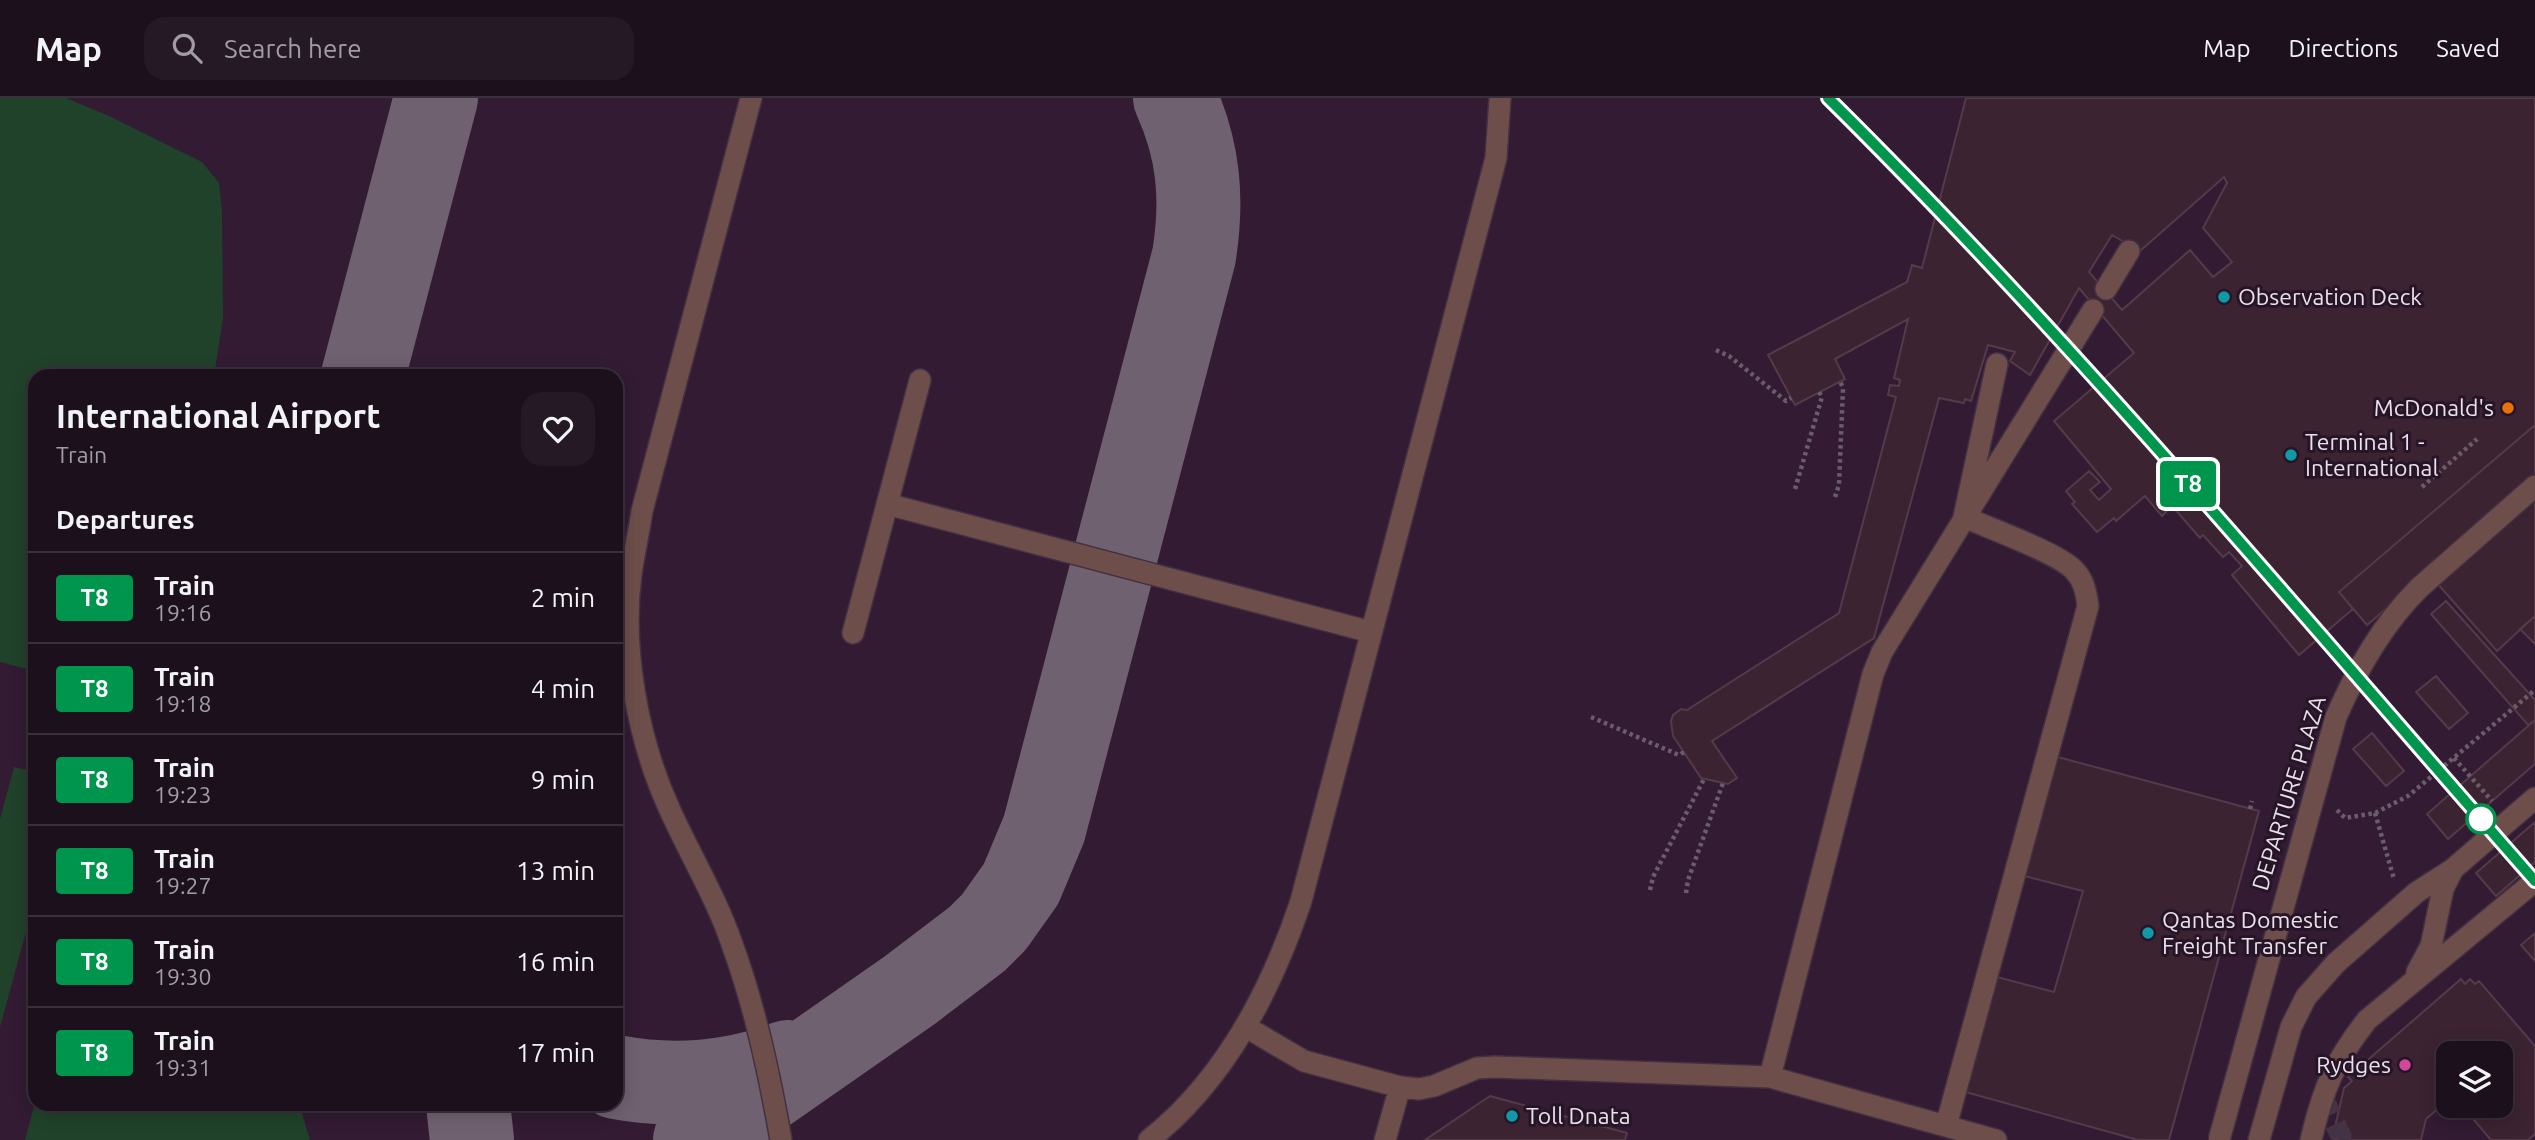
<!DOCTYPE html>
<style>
body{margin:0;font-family:Ubuntu,sans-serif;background:#251926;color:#f1f3f6;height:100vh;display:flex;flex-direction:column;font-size:26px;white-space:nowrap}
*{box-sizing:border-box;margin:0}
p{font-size:23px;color:#a09da4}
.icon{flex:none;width:38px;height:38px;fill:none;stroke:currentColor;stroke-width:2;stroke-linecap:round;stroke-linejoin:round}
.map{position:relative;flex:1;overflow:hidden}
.side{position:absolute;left:28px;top:271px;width:595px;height:742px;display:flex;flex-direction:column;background:#1c101d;border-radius:21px;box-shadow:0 4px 18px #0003,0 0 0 2px #3a303b}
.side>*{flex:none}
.badge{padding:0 14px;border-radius:5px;font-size:24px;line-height:46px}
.controls{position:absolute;left:2436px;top:943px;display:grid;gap:14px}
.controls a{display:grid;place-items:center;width:77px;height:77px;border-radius:14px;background:#1c101d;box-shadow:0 4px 18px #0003,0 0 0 2px #3a303b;font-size:35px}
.map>.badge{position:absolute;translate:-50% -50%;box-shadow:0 0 0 4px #fff}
h2{padding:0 28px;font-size:26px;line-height:63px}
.round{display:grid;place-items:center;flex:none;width:74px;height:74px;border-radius:21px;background:#251926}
.overview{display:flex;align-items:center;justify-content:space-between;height:119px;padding:0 28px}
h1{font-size:33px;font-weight:700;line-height:52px}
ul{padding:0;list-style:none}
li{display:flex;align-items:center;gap:21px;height:91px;padding:0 28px;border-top:2px solid #3a303b}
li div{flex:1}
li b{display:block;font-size:26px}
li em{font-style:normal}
li .badge{min-width:77px;font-weight:700;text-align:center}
header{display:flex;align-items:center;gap:42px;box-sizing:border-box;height:98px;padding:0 35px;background:#1c101d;border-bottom:2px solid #3a303b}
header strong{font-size:33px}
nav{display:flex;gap:38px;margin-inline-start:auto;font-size:24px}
.search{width:490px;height:63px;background:#251926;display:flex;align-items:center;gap:18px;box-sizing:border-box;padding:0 24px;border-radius:21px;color:#a09da4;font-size:26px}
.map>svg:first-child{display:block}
.built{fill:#321b33;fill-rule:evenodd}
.green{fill:#21422a}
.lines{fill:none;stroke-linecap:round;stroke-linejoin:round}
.taxiway{stroke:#706170;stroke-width:84}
.building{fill:#3c2331;stroke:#553b49;stroke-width:2;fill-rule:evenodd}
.minor-tunnel{stroke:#434;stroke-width:21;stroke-dasharray:21 10;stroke-linecap:butt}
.minor-casing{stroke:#423142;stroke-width:24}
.path{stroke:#6b5c6c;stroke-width:4.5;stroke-dasharray:3.5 3.5;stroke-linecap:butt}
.minor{stroke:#6d4e4a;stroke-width:21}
.minor-bridge-casing{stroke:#423142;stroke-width:24;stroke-linecap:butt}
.minor-bridge{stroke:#6d4e4a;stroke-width:21}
.line-casing{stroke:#fff;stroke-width:16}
.line{stroke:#00954c;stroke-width:10}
.culture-dot{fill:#0f9aa8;stroke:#261527;stroke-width:2.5}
.food-dot{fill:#e8710a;stroke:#261527;stroke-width:2.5}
.stop-dot{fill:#fff;stroke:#00954c;stroke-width:3.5}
.hotel-dot{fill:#d1479c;stroke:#261527;stroke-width:2.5}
.labels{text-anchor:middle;stroke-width:6;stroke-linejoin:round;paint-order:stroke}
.poi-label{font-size:23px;fill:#ebdfeb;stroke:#261527;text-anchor:start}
.street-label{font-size:23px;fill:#ebdfeb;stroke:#261527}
</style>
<header>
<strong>Map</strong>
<div class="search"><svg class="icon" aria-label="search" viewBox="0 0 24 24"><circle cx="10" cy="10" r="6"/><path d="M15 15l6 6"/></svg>Search here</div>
<nav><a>Map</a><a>Directions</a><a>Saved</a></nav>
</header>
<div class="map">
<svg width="2535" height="1042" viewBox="0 0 2535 1042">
<rect width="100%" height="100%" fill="#261527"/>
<!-- built -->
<path class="built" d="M0,0H2535V1042H0ZM35,278H616V1006H35ZM2448,956H2501V1008H2448Z"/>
<!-- green -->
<path class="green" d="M0,0H66L109,18L202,64L219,85L222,114L223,220L214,278H35V573L0,564Z
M14,669L35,674V801L0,929V721Z
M35,1005L299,1006L310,1042H25Z"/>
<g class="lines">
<!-- taxiway -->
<path class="taxiway" d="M363,278L436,0
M616,979C673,990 734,985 788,964
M468,1006L472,1042
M695,1042L910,892L977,841L994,824L1021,786L1044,731L1194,158C1203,102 1199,52 1175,0"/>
</g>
<!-- building -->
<path class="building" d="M1966,0H2535V327L2339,494L2353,511L2299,557L2232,477L2242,468L2229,454L2223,459L2203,437L2200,440L2172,408L2162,418L2145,398L2116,423L2114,420L2097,434L2072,406L2075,404L2066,393L2089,373L2100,384L2090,392L2099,402L2111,391L2054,323L2134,255L2079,190L2030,277L2010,263L2015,254L1988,247L1971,303L1965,301L1964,305L1939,300L1874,540L1712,643L1737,680L1728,686L1701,680L1673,638L1671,623L1673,617L1681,611L1687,612L1839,515L1896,299L1888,297L1890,287L1899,288L1900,282L1894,280L1908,221L1835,261L1845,281L1795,307L1768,257L1907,184L1912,167L1922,170ZM2224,79L2227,85L2203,130L2232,164L2213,179L2190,152L2122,212L2089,174L2112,137L2140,153Z
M2535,327V518L2497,553L2428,475L2367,527L2339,494Z
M2446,503L2535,602V622L2528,627L2431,516Z
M2535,518V546L2520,531Z
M2436,578L2468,615L2449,631L2416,594Z
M2535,622V666L2448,741L2427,716Z
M2372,635L2404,673L2386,688L2353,651Z
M2054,658L2259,713L2169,1042H2138L1962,993L1993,878L2054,894L2083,793L2024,778Z
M2535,724V764L2496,798L2476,775Z
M2535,835V863L2521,847Z
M2461,881L2465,886L2470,881L2475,886L2479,883L2535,948V1036L2528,1042H2491L2462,1008H2501V956H2448V1002L2426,1021L2421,1042H2332L2344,990L2352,983L2348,979Z
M1490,998L1627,1035L1625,1042H1425Z"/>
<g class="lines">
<!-- minor-tunnel -->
<path class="minor-tunnel" d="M2322,998L2341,1038L2340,1042"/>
<!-- minor casing -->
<g class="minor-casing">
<path id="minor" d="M751,0L642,413C639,434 634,455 631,476C621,551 638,642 669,710C689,755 716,799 732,846C755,909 769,975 781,1042
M2106,191L2129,153
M887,406L1371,534
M2419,490L2535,388
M853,535L920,282
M2417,874L2431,848L2443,791L2453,771L2535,700
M1246,929L1304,963L1400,989L1419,991L1434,988L1477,970L1495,969L1770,979L1996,1042
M1770,979L1873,576L1882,554L2093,212
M1946,1028L2088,508C2086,494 2084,482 2074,472C2058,455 1989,430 1964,419L1997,266
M1149,1042C1225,982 1271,893 1301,803L1496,60L1500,0
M1385,1042L1400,989
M2259,1042L2291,929L2306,899L2336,865L2417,794L2453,771
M2311,1042C2323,991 2334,964 2367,922L2535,783"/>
</g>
<!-- path -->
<path class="path" d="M1716,252L1729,258L1786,303L1791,300
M2422,389L2477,341
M1795,391L1822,299L1819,294
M1835,399L1839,387L1843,290L1840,283
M1591,619L1679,657L1684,654
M2454,660L2492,703
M2250,711L2252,703
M2337,712L2345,720L2375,715L2408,698L2535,592
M2375,715L2394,781
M1650,792L1653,779L1704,681
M1686,795L1688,782L1723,685"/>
<!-- minor -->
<use href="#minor" class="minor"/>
<!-- minor-bridge casing -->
<g class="minor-bridge-casing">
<path id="minor-bridge" d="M2219,1042L2336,619C2357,571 2382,527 2419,490"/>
</g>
<!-- minor-bridge -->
<use href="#minor-bridge" class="minor-bridge"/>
</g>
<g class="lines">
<!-- line casing -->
<g class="line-casing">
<path id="line" d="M1828,0C2078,247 2303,519 2535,783"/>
</g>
<!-- line -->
<use href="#line" class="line"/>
</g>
<!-- markers -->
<g class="culture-dot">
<circle cx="2224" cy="199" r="7"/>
<circle cx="2291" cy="357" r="7"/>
<circle cx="2148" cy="835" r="7"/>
<circle cx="1512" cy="1018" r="7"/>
</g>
<circle class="food-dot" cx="2508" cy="310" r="7"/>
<circle class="stop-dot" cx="2481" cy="721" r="14"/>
<circle class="hotel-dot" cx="2405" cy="967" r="7"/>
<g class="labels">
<!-- poi labels -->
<g class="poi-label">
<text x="2238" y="207">Observation Deck</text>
<text x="2494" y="318" text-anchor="end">McDonald's</text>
<text x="2305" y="352">Terminal 1 -<tspan x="2305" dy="26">International</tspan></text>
<text x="2162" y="830">Qantas Domestic<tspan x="2162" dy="26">Freight Transfer</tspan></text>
<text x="2391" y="975" text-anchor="end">Rydges</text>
<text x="1526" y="1026">Toll Dnata</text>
</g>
<!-- street labels -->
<g class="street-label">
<text transform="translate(2289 695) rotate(-73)" y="8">DEPARTURE PLAZA</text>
</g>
</g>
</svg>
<div class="controls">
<a><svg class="icon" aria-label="layers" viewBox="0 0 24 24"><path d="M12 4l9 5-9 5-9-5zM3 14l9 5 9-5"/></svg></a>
</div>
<b class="badge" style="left:2188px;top:386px;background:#00954c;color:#fff">T8</b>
<section class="side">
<div class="overview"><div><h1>International Airport</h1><p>Train</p></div><a class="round"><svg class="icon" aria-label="heart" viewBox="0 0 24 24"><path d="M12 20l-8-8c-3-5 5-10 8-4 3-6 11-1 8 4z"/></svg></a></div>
<h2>Departures</h2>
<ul>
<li><span class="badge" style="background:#00954c;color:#fff">T8</span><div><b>Train</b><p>19:16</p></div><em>2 min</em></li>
<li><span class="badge" style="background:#00954c;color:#fff">T8</span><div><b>Train</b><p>19:18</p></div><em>4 min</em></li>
<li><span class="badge" style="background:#00954c;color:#fff">T8</span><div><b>Train</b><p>19:23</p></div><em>9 min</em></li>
<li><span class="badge" style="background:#00954c;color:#fff">T8</span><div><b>Train</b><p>19:27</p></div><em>13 min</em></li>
<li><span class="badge" style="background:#00954c;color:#fff">T8</span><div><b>Train</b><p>19:30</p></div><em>16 min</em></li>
<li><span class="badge" style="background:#00954c;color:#fff">T8</span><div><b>Train</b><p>19:31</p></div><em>17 min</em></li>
</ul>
</section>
</div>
